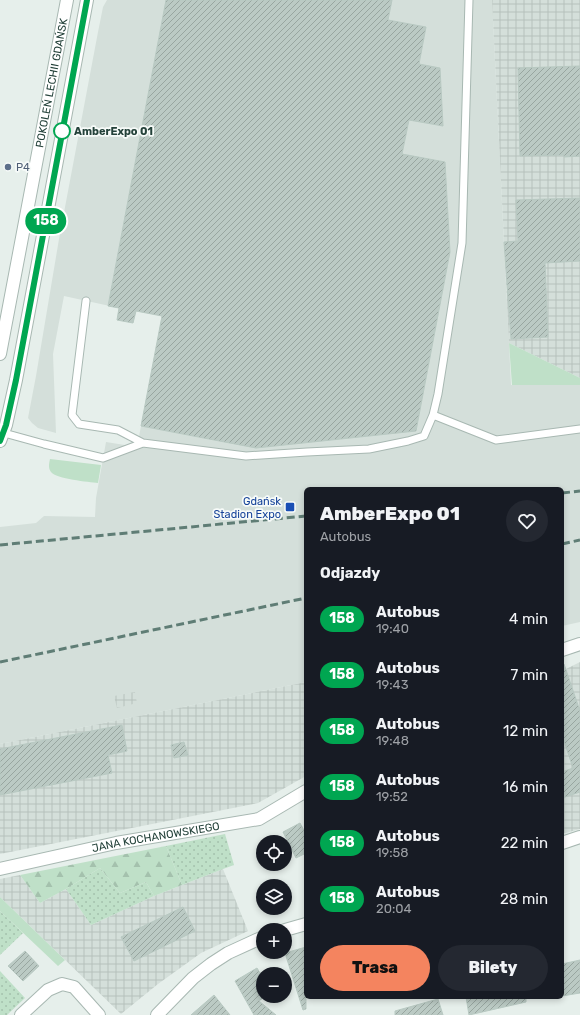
<!DOCTYPE html>
<html lang="pl">
<meta charset="utf-8">
<style>
body{margin:0;font-family:Rubik,sans-serif;background:#242831;color:#f1f3f6;height:100vh;display:flex;flex-direction:column;font-size:15px;white-space:nowrap}
*{box-sizing:border-box;margin:0}
p{font-size:13px;color:#9ea1a6}
.icon{flex:none;width:22px;height:22px;fill:none;stroke:currentColor;stroke-width:2;stroke-linecap:round;stroke-linejoin:round}
.map{position:relative;flex:1;overflow:hidden}
.sheet{position:absolute;left:304px;top:487px;width:260px;height:512px;display:flex;flex-direction:column;background:#171b24;border-radius:6px;box-shadow:0 2px 6px #0003}
.sheet>*{flex:none}
.badge{padding:0 8px;border-radius:13px;font-size:14px;line-height:26px}
.fabs{position:absolute;left:256px;top:835px;display:grid;gap:8px}
.fabs a{display:grid;place-items:center;width:36px;height:36px;border-radius:50%;background:#171b24;box-shadow:0 2px 6px #0003;font-size:20px}
.map>.badge{position:absolute;translate:-50% -50%;box-shadow:0 0 0 2px #fff}
h2{padding:0 16px;font-size:15px;line-height:36px}
.round{display:grid;place-items:center;flex:none;width:42px;height:42px;border-radius:21px;background:#242831}
.summary{display:flex;align-items:center;justify-content:space-between;height:68px;padding:0 16px}
h1{font-size:19px;font-weight:800;line-height:30px}
.button{display:flex;gap:8px;margin-top:auto;padding:8px 16px}
.button a{flex:1;height:46px;border-radius:24px;background:#f4845f;color:#111;font-size:16px;font-weight:800;line-height:46px;text-align:center}
.button a+a{background:#242831;color:#f1f3f6}
ul{padding:0;list-style:none}
li{display:flex;align-items:center;gap:12px;height:56px;padding:0 16px}
li div{flex:1}
li b{display:block;font-size:15px}
li em{font-style:normal}
li .badge{min-width:44px;font-weight:700;text-align:center}
.map>svg:first-child{display:block}
.built{fill:#d4dfda}
.industrial{fill:url(#industrial-grid)}
.grass{fill:#bfe0c8}
.forest{fill:url(#forest-firs)}
.garden{fill:url(#garden-dots)}
.building{fill:url(#building-hatch);stroke:#b8c9c2}
.lines{fill:none;stroke-linecap:round;stroke-linejoin:round}
.service-casing{stroke:#a8b8b2;stroke-width:9}
.minor-casing{stroke:#a8b8b2;stroke-width:14}
.tertiary-casing{stroke:#a8b8b2;stroke-width:14}
.service{stroke:#fff;stroke-width:7}
.minor{stroke:#fff;stroke-width:12}
.tertiary{stroke:#fff;stroke-width:12}
.rail{stroke:#5f7d75;stroke-width:3;stroke-dasharray:8 4;stroke-linecap:butt}
.line-casing{stroke:#fff;stroke-width:9}
.line{stroke:#00a651;stroke-width:6}
.stop-dot{fill:#fff;stroke:#00a651;stroke-width:2}
.service-dot{fill:#5c6f8a;stroke:#f7fbf9;stroke-width:1.5}
.transit-dot{fill:#1a4fb4;stroke:#f7fbf9;stroke-width:1.5}
.labels{text-anchor:middle;stroke-width:3.5;stroke-linejoin:round;paint-order:stroke}
.street-label{font-size:11px;fill:#24423a;stroke:#f7fbf9}
.stop-label{font-size:11px;font-weight:bold;fill:#24423a;stroke:#f7fbf9;text-anchor:start}
.service-label{font-size:11px;fill:#4e5e75;stroke:#f7fbf9;text-anchor:start}
.transit-label{font-size:11px;fill:#164399;stroke:#f7fbf9;text-anchor:end}
</style>
<div class="map">
<svg width="580" height="1015" viewBox="0 0 580 1015">
<defs>
<pattern id="industrial-grid" width="8" height="8" patternUnits="userSpaceOnUse"><rect width="8" height="8" fill="#d4dfda"/><path d="M0 4h8M4 0v8" fill="none" stroke="#b6c1bc"/></pattern>
<pattern id="forest-firs" width="22" height="20" patternUnits="userSpaceOnUse"><rect width="22" height="20" fill="#bfe0c8"/><path d="M5 1l3.5 6h-7zM16 11l3.5 6h-7z" fill="#a4c1ad"/></pattern>
<pattern id="garden-dots" width="8" height="8" patternUnits="userSpaceOnUse"><rect width="8" height="8" fill="#bfe0c8"/><path d="M2 2h.1M6 6h.1" fill="none" stroke="#a4c1ad" stroke-width="1.8" stroke-linecap="round"/></pattern>
<pattern id="building-hatch" width="6" height="6" patternUnits="userSpaceOnUse"><rect width="6" height="6" fill="#bbcac4"/><path d="M-1 1l2-2M0 6l6-6M5 7l2-2" fill="none" stroke="#98a6a0"/></pattern>
</defs>
<rect width="100%" height="100%" fill="#e6efeb"/>
<!-- built -->
<path class="built" d="M107,0H492L511,385H580V622L562,626V489H306V682L0,744V527L36,523L44,516L95,517L96,498L106,442L137,447L162,316L136,311L133,323L117,320L119,308L64,296L53,354L56,433L38,428L32,423L28,418L36,376L59,239L98,32L103,7Z"/>
<!-- industrial -->
<path class="industrial" d="M492,0H580V378L509,343Z
M580,662V829L562,834V671Z
M306,682V776L258,803L0,854V744Z
M135,692L137,703L117,708L114,696Z
M223,869L248,931L201,953L158,984L121,1014L0,897V879L20,875L40,903L66,889L91,925L154,896Z"/>
<!-- grass -->
<path class="grass" d="M509,343L580,378V385H512Z
M50,459L101,465L98,483C89,482 56,479 51,472C48,468 49,464 50,459Z
M0,897L65,960L58,966L0,911Z"/>
<!-- forest -->
<path class="forest" d="M166,846L182,885L154,896L146,882L120,893L100,868L66,889L40,903L20,875Z"/>
<!-- garden -->
<path class="garden" d="M225,834L234,865L223,869L182,885L166,846Z
M100,868L120,893L146,882L154,896L91,925L66,889Z
M0,911L23,933L0,955Z
M0,971L25,998L7,1015H0Z"/>
<!-- building -->
<path class="building" d="M166,0H392L388,20L426,27L419,64L440,68L443,126L409,120L402,154L445,162L450,252L416,431L256,448L141,426L162,316L136,311L133,323L117,320L119,308L108,306Z
M580,66V156L564,157V155L520,156L518,68Z
M580,198V261L545,263L548,337L511,339L504,242L518,241L516,200Z
M564,664L580,711V792L562,798V772L573,768L562,735V665Z
M122,725L127,751L108,755L112,773L0,795V749Z
M184,742L188,755L174,758L171,745Z
M300,823L306,834V853L296,858L283,832Z
M183,907L195,931L134,961L121,937Z
M306,947V1009L303,1010L285,953Z
M25,951L39,966L23,981L8,966Z
M580,960V993L562,996V964Z
M257,968L263,978V998L259,1001L276,1015H254L235,981Z
M214,995L230,1015H191Z
M466,997H526V1002L469,1015Z
M438,999L443,1015H395V1011Z"/>
<g class="lines">
<!-- service casing -->
<g class="service-casing">
<path id="service" d="M86,301L72,415L79,424L118,430L143,443
M433,415L496,440L580,429
M4,433L44,444L103,458L143,443L246,456L307,452L369,449L408,441L424,436L433,415L438,394L462,243L469,0"/>
</g>
<!-- minor casing -->
<g class="minor-casing">
<g id="minor">
<path d="M562,650L580,644"/>
<path d="M562,843L580,837"/>
<path id="s1" d="M0,869L116,843L259,819L306,791"/>
<path d="M285,930L306,924"/>
<path d="M21,1015L48,990L62,984L74,987L99,1015"/>
<path d="M157,1015L193,978L211,964L228,953L263,937"/>
</g>
</g>
<!-- tertiary casing -->
<g class="tertiary-casing">
<g id="tertiary">
<path id="s2" d="M0,354L67,0"/>
<path d="M0,441L6,425L16,380L87,0"/>
</g>
</g>
<!-- service -->
<use href="#service" class="service"/>
<!-- minor -->
<use href="#minor" class="minor"/>
<!-- tertiary -->
<use href="#tertiary" class="tertiary"/>
<!-- rail -->
<path class="rail" d="M562,493L580,491
M562,544L580,540
M0,545L306,516
M0,662L306,598"/>
</g>
<g class="lines">
<!-- line casing -->
<g class="line-casing">
<path id="line" d="M0,441L6,425L16,380L87,0"/>
</g>
<!-- line -->
<use href="#line" class="line"/>
</g>
<!-- markers -->
<circle class="stop-dot" cx="62" cy="131" r="8"/>
<circle class="service-dot" cx="8" cy="167" r="4"/>
<rect class="transit-dot" x="285" y="502" width="10" height="10" rx="2"/>
<g class="labels">
<!-- street labels -->
<g class="street-label">
<text dy="4" stroke="none"><textPath href="#s2" startOffset="276">POKOLEŃ LECHII GDAŃSK</textPath></text>
<text dy="4" stroke="none"><textPath href="#s1" startOffset="159">JANA KOCHANOWSKIEGO</textPath></text>
</g>
<!-- stop labels -->
<g class="stop-label">
<text x="74" y="135">AmberExpo 01</text>
</g>
<!-- service labels -->
<g class="service-label">
<text x="16" y="171">P4</text>
</g>
<!-- transit labels -->
<g class="transit-label">
<text x="281" y="505">Gdańsk<tspan x="281" dy="13">Stadion Expo</tspan></text>
</g>
</g>
</svg>
<div class="fabs">
<a><svg class="icon" aria-label="locate" viewBox="0 0 24 24"><circle cx="12" cy="12" r="6"/><path d="M12 2v4M12 18v4M2 12h4M18 12h4"/></svg></a>
<a><svg class="icon" aria-label="layers" viewBox="0 0 24 24"><path d="M12 4l9 5-9 5-9-5zM3 14l9 5 9-5"/></svg></a>
<a>+</a>
<a>−</a>
</div>
<b class="badge" style="left:46px;top:221px;background:#00a651;color:#fff">158</b>
<section class="sheet">
<div class="summary"><div><h1>AmberExpo 01</h1><p>Autobus</p></div><a class="round"><svg class="icon" aria-label="heart" viewBox="0 0 24 24"><path d="M12 20l-8-8c-3-5 5-10 8-4 3-6 11-1 8 4z"/></svg></a></div>
<h2>Odjazdy</h2>
<ul>
<li><span class="badge" style="background:#00a651;color:#fff">158</span><div><b>Autobus</b><p>19:40</p></div><em>4 min</em></li>
<li><span class="badge" style="background:#00a651;color:#fff">158</span><div><b>Autobus</b><p>19:43</p></div><em>7 min</em></li>
<li><span class="badge" style="background:#00a651;color:#fff">158</span><div><b>Autobus</b><p>19:48</p></div><em>12 min</em></li>
<li><span class="badge" style="background:#00a651;color:#fff">158</span><div><b>Autobus</b><p>19:52</p></div><em>16 min</em></li>
<li><span class="badge" style="background:#00a651;color:#fff">158</span><div><b>Autobus</b><p>19:58</p></div><em>22 min</em></li>
<li><span class="badge" style="background:#00a651;color:#fff">158</span><div><b>Autobus</b><p>20:04</p></div><em>28 min</em></li>
</ul>
<div class="button"><a>Trasa</a><a>Bilety</a></div>
</section>
</div>
